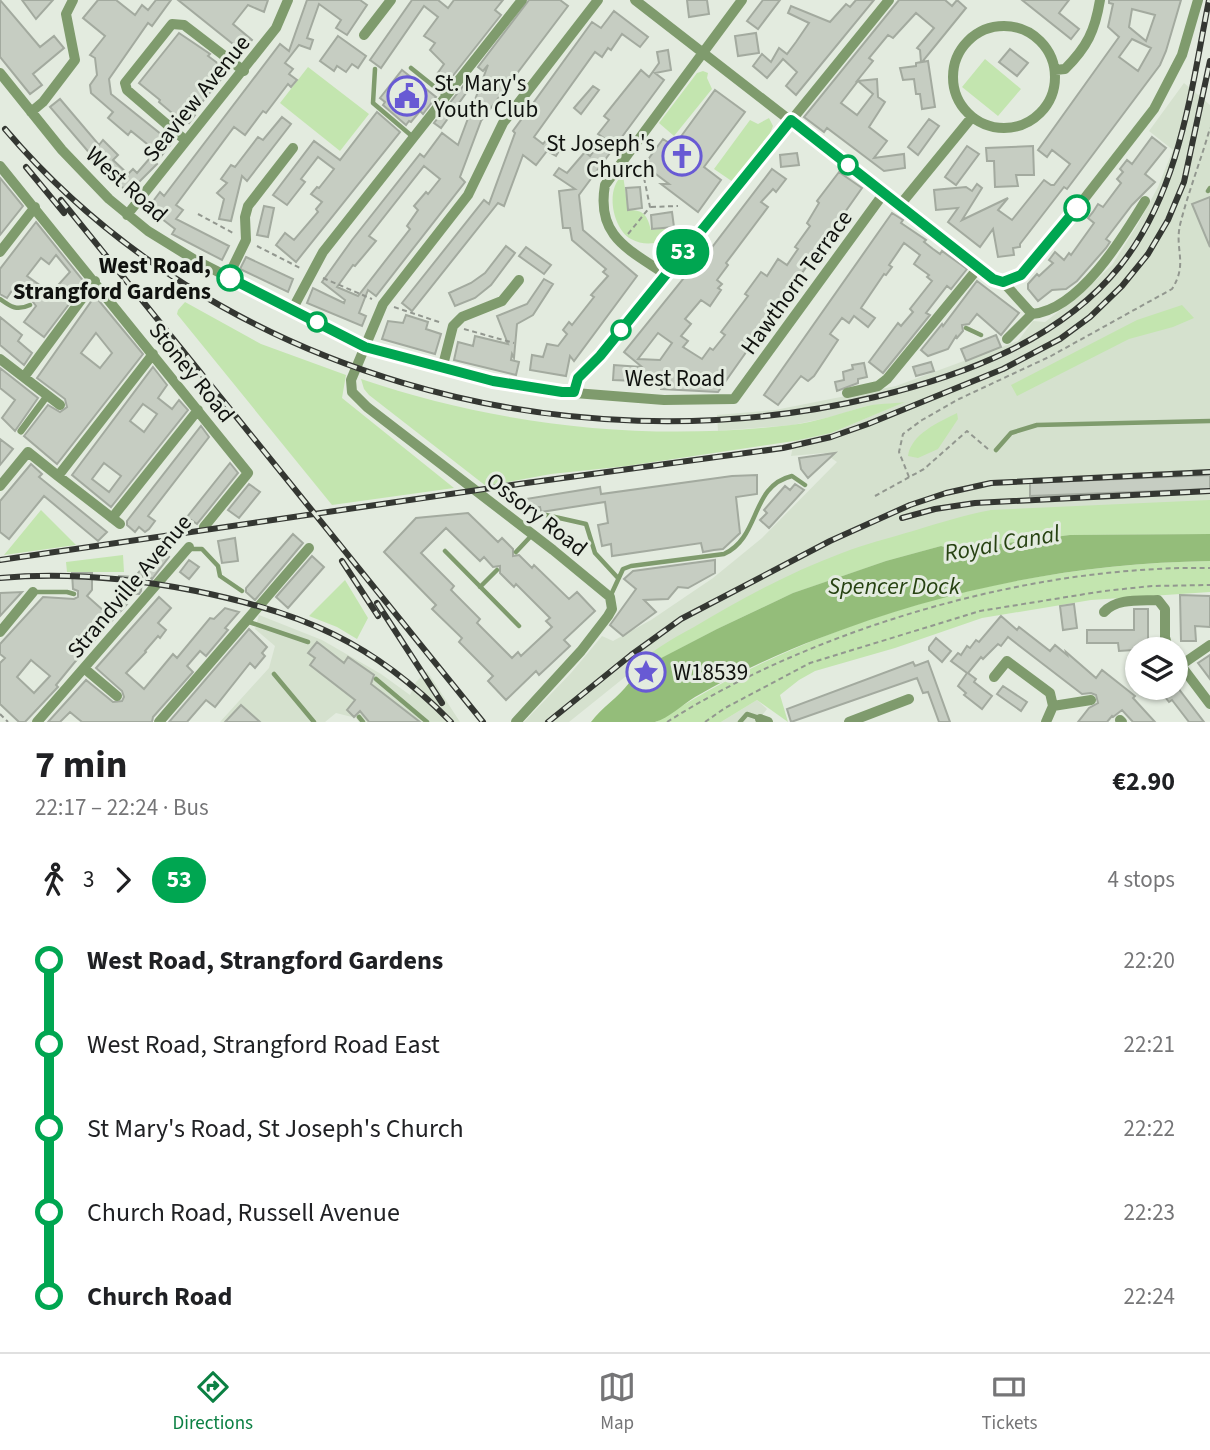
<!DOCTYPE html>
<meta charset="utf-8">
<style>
body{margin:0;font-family:"Source Sans 3",sans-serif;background:#f2f2f2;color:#202124;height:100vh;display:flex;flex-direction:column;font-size:26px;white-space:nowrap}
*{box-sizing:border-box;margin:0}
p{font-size:23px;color:#757577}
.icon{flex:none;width:38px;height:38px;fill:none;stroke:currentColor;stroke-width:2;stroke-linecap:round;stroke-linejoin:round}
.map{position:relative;height:722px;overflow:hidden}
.details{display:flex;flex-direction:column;background:#fff;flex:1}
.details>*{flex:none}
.badge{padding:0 14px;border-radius:23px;font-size:24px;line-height:46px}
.controls{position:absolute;left:1125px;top:637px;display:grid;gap:14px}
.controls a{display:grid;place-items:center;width:63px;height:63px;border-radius:50%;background:#fff;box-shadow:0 2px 5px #0004;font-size:35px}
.map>.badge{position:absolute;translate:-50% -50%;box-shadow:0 0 0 4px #fff}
.legs{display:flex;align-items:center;gap:10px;height:77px;padding:0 35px;font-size:23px}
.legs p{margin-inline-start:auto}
.summary{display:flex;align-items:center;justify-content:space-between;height:119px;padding:0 35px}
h1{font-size:38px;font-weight:700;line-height:52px}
ul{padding:0 35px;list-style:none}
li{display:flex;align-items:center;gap:24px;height:84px;font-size:26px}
li i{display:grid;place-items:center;width:10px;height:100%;margin:0 9px;background:currentColor}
li i::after{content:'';width:18px;height:18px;margin:-9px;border:5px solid;border-radius:50%;background:#fff}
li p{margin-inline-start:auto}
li:first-child i{background:linear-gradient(#0000 50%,currentColor 0)}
li:last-child i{background:linear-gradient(currentColor 50%,#0000 0)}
.dock{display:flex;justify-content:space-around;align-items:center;height:98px;border-top:2px solid #e0e0e0;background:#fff;font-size:19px;color:#757577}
.dock a{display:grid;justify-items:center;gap:4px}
.dock .current{color:#0b8043}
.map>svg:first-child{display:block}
.built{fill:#d5e1ce}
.green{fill:#c3e5af}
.water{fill:#94bd7a}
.building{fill:#c6cdc2;stroke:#a3aa9f;stroke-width:2;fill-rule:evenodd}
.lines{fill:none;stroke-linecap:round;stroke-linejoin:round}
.path{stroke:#92978f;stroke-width:2;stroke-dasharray:5 3.5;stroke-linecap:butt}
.service{stroke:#7f9b6d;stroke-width:4.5}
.pedestrian{stroke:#7f9b6d;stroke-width:7}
.minor{stroke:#7f9b6d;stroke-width:10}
.rail-casing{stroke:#343732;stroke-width:6}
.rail{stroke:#e3ebdf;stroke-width:3.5;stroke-dasharray:10;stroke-linecap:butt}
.line-1-casing{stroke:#fff;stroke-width:16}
.line-1{stroke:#00a651;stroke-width:10}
.stop-1-dot{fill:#fff;stroke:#00a651;stroke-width:3.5}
.labels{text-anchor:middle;stroke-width:6;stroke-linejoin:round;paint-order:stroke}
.poi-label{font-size:23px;fill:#10120f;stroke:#e3ebdf;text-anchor:start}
.street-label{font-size:23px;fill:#10120f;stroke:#e3ebdf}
.stop-label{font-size:23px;font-weight:bold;fill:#10120f;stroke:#e3ebdf;text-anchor:end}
.water-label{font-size:24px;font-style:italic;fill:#274212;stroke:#e3ebdf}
</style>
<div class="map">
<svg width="1210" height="722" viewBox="0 0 1210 722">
<rect width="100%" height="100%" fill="#e3ebdf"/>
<!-- built -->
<path class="built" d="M1184,83L1210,105V534L1128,535L982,545L954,550L940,546L838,577L766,604L625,677L569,722H524L571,673L602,636L613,641L651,620L713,578L762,538L837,462L824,453L791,456L794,441L831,433L902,403L866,406L835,416L793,425L718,431L717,415L775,410L896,386L1018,341L1033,321L1045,322L1081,294L1112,265L1138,224L1158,187L1173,150L1149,131Z
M259,615L322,640L381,674L410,695L416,682L427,671L460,722H359L356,718L336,713L325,722H220L269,668L275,646L255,629Z
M757,700L767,709L757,722H721Z"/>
<!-- green -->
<path class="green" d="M985,59L1021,89L998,116L962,87Z
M308,67L369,114L340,151L280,103Z
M703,71L708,73L707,78L712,89L674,136L659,123L697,73Z
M769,118L773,126L767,141L733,182L714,169L750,120L758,124Z
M623,175L628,210C644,210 647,215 651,230L686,226L680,237C663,241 647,248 631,239C612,228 605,188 623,175Z
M185,302L261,344L346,375L342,398L454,488L332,505L177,314L178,310Z
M1182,305L1194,318L1173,327L1129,339L1017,396L1011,385L1137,320Z
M361,379C500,426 645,442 791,425C816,422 839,414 863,407C877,403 892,404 905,402L831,433L794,441L627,466L551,474L486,486L369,395L364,389Z
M957,413L958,419L938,449L918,458L908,456C911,434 939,422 957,413Z
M1210,500V534L1070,535L954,550L941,546L886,561L793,593L717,629L625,677C642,656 670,640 694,627C740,599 791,572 842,553C865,544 889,538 913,531C939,523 964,515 991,510Z
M41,510L76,545L4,555Z
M123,555L124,572H67L66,562Z
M1210,561V592L1091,600L982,618L895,648L815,671L799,680L780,695L788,722L757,700L721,722H656C820,617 1016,564 1210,561Z
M345,580L368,618L357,639L337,627L309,616Z"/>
<!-- water -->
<path class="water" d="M1210,534V561C1075,563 946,589 820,638C777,654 735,674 695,697C683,704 668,719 655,722C639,722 608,722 591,722C602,707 618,698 629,683L634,685L641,676L640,669L717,629L793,593L886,561L941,546L954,550L1070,535Z"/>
<!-- building -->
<path class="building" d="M0,0L40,47L54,36L64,48L33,74L42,85L30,94L0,57Z
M22,0H53L36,19Z
M98,0H116L135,15L142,5L148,10L156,0H171L152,26L148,23L109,79L111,94L172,143L157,161L148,154L152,148L131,131L128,135L108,118L113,112L91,93L90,85L97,75L95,58L90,55L105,36L83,18Z
M178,0H268L264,12L248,5L233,24L252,40L243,52Z
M307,0H360L367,5L347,35L336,28L341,20L319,4L307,38L313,40L310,49L299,45L285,63L293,69L289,74L297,80L291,87L288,84L266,113L263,111L245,135L234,127L176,205L183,210L176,219L229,246L222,260L172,234L175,229L148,208L160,192L164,196L280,44L289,51Z
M412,0H438L448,8L454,0H503L495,10L501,15L448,82L437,74L444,64L430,50L435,43L424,36L438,17L424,6L381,68L370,60Z
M529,0H560L568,6L481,121L460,177L465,182L376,296L368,290L359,313L366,316L362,326L307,303L313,288L344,303L345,300L322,282L352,240L420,154L424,157L442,133L458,145L488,65L483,71L478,67ZM424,166L440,179L428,194L426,192L414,206L418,210L407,226L410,229L358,296L337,287L353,265L355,266L376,241L369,236Z
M687,0H707L709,14L689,17Z
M763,0H780L758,29L747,21Z
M856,0H874L796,95L786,86L797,72L783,59L767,78L753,66L762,54L771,62L779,48L787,54L796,42L809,23L788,13L791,6L830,22L846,4L850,7Z
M899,0H945L952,6L957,0L966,8L922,62L928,61L935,107L922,109L920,94H916L914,79L903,80L900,68L916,66V63L921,62L920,50L917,48L934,28L916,13L893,38L888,35L869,58L873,61L857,81L877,79L878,97L885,102L869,127L887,141L874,158L904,154L905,168L884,171L827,128L824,132L804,117ZM858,81L873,94L857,115L841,103Z
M1022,0H1069L1059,13L1079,29L1071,39Z
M1109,0H1181L1166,51L1160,65L1067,189L1064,187L1020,244V247L1013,248L1014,255L998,257L993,229L980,247L948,222L958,208L936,210L934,190L966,187L972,191L977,184L982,188L962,220L1008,198L998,210L1012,220L1044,180L1051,185H1054L1070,164L1052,150L1047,157L1038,150L1119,37L1108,27L1113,4L1109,3ZM1132,9L1155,15L1146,41L1129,27ZM1132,39L1151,48L1138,71L1119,57Z
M614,11L648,37L640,47L622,34L611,50L608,48L602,57L595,52L534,137L543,144L550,136L563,144L556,156L547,151L536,165L523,155L504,206L498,203L412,311L402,303L484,200L489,204L515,133L513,131L592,22L601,28Z
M179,33L210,54L208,56L228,71L193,113L195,115L189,123L181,117L179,119L159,102L160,100L139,83Z
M756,33L759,53L738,56L735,36Z
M338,36L366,56L358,68L352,64L346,72L337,66L334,71L320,61Z
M1010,49L1028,63L1017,76L999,62Z
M668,50L671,70L655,73L664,80L579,195L583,230L637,276L574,361L570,356L566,376L530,370L532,355L543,357L547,344L558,346L567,334L563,330L569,322L572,325L594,297L591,295L608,276L603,272L606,269L572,240L570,228H563L559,191L575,189L554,175L559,168L567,173L585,152L590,156L604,138L598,134L609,120L604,116L641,70L649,77L659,63L657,52Z
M402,70L436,97L423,114L420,111L411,122L409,121L406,125L383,105L385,102L380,98Z
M464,85L469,89L441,128L434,123Z
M593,86L599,90L581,114L574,108Z
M715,90L745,112L704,167L721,180L698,212L661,184H669L644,165L663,139L674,146Z
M60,99L99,145L103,140L118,155L113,160L128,174L133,169L137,173L150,158L157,164L128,193L92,156L50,107Z
M377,112L400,132L296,262L276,245L285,233L294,240L318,212L316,209L322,202L311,194L317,187L319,188L334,169L318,157L301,179L305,182L287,205L273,195L314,141L340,160Z
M282,117L291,124L247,181L242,176L231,221L219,219L224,199L217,193L227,183L221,179L231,165L235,167L258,137L263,140Z
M929,119L939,126L918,155L908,147Z
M1152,137L1166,148L1145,174L1155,182L1132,205L1106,239L1110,242L1106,248L1077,281L1066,289L1052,290L1038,301L1028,289V284L1037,274L1039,276L1053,263L1049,260L1055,252L1064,260L1069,253L1071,255L1094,223L1088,218L1093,212L1098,204L1103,207L1121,183L1117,179L1123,172L1120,169L1127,160L1132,164Z
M967,146L979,154L956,185L945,177Z
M1033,146L1034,175H1016L1018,186L995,187L994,161H987L986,148Z
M797,153L799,165L781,167L780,155Z
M772,169L786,179L776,192L773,189L761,202L768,207L726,263L728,265L717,280L722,284L718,288L721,290L710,306L701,300L685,319L691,324L681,336L688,341L683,347L702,359L710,348L713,350L725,335L721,332L748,296L745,294L761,272L767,276L778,259L787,265L798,249L795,247L810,226L807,223L819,203L817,201L839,172L862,188L718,392L661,389V382L613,380L614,365L642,367L624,352L687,274L690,276ZM658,333L672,343L660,360L638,359Z
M0,178L23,206L0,235Z
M640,187L642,208L628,210L626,188Z
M1210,197V247L1192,204Z
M264,206L274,208L268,237L257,235Z
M672,212L674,227L652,229L651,215Z
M892,213L903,220L901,223L926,240L924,242L933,249L940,254L942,251L967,269L951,289L947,286L926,313L930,315L883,373L869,362L898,323L901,326L913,312L910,309L932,281L927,277L929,275L914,264L920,255L904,243L889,265L892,267L886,275L884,274L861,308L875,318L868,327L854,316L849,323L842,318L830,334L838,340L814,376L808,381L801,376L778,405L764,395Z
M36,222L85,283L44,337L24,322L36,306L33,302L13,289L7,298L0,294V269ZM56,255L70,272L51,293L27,276L41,258L49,264Z
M506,246L515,253L491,285L475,298L455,306L449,293L471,283L485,273Z
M526,247L551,265L544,274L519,256Z
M246,257L293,279L288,292L240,269Z
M544,279L553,284L533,315L517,324L514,358L512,354L511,360L519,362L516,375L454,360L458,342L473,346L475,336L508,344L497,316L527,304Z
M977,281L1019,313L1001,335L977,314L969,324L962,325L963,331L957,338L956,336L948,349L928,356L921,350L942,324L943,326Z
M95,296L143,354L57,464L24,436L48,405L60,412L67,407L65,399L37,378ZM96,333L112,353L100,368L81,353Z
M406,315L428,322L426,329L441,334L435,354L382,339L388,321L403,323Z
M0,317L22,335L18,341L32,353L24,365L0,345Z
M996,335L1001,347L966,361L961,349Z
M931,362L934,371L916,376L913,367Z
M864,363L867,377L858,379V383L837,391L835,382L844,380L843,372L853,369L852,365Z
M153,367L167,385L158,398L172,409L179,400L188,410L111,507L72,475ZM143,404L157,414L144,432L130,421ZM104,463L121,476L109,492L92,479Z
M0,368L38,398L15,431L2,418L15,400L0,388Z
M201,426L209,437L148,516L155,521L149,529L145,532L139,527L135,532L127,525V521Z
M0,439L13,449L0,465Z
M835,453L808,478L801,469L799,458Z
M230,463L238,473L197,524L187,517Z
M31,464L42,474L39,477L107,532L98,541L44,496L9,539L0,532V501Z
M757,475V494L736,497L740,533L723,549L714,550L703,552L701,543L612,556L611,544L602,546L598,525L608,523L605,502L541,512L540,507L527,508L526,499L600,487L601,494L732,476Z
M1210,475V489L1030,496V483Z
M249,484L260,492L239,518L228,510Z
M795,484L804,490L769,528L760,520L767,513L764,510L785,486L790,490Z
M468,513L498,542L502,538L513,549V556L519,555L532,568L534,565L569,599L577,592L595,611L564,640L570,646L539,675L536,671L506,700L488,681L493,676L459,642L462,638L432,609L436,605L384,552L416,518ZM446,528L480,561L484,557L493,567L500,566V573L514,587L516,584L550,618L546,621L552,627L521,656L518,652L512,658L477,623L480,619L451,590L454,586L421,553Z
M293,534L303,543L255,600L246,592V588Z
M235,538L238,561L222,563L218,541Z
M161,550L169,557L152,579L143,571L141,591L139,594L118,592L119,576L135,577L152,555L155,558Z
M312,556L324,567L288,608L276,597Z
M189,560L199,567L189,579L180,572Z
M715,560V573L688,588L678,587L668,599L644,600L656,612L623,636L610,625L636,589L624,579L633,571Z
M72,573H92V590L87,596L104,611L118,596L127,604L74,663L56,685L58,687L56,689L25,722H19L0,704V663L5,658L0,654V644L43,597L74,599L78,597V591L73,589ZM31,660L50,676L34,693L17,677Z
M22,592L0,616V593Z
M1180,595L1210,596V627L1195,626L1196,641H1181Z
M159,597L171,608L158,623L166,630L160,638L158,636L145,651L146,652L126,673L144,689L173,654L177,658L210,618L214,619L225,608L239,612L225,628L228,630L206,656L200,651L187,666L193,672L153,717L152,722H82L70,712L60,722H48L86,680L113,702L122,701L124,697L122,691L96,668Z
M1074,604L1077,628L1063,630L1060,606Z
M1134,609H1148V649L1119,651L1118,643H1087V630H1134Z
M1001,616L1017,630L1019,627L1050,651L1055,645L1067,655L1066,652L1096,678L1102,670L1135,696L1133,698L1155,722H1133L1122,710L1113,717L1112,716L1107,722H1078L1089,708L1098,703L1096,695L1091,693L1082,694L1008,637L1001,646L998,644L983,659L981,657L968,673L976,679L974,682L992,696L982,709L964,695L966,693L958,686L967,673L951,661L958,653L961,655L967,646L970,648L976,640L979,642Z
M249,629L267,647L262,653L265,656L255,668L250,663L215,707L206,700L187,722H169Z
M936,638L951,651L942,662L929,650V647Z
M317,642L344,663L348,657L374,675L371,684L420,722H369L360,711L354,717L347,710L355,700L310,665L315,658L308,653Z
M1210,655V679L1198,663Z
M928,661L950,722H939L928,692L923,693L917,678L791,722L787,709L913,662L915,666Z
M1003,686L1027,702L1021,711L997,694Z
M1158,688H1178L1204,722H1189L1172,700L1169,702Z
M241,705L260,722H225Z"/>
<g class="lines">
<!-- path -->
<path class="path" d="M651,207L678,206
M198,214L233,233
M628,234L650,207L643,173
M257,246L302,269
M323,278L372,299
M394,307L442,323
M464,329L514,343
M909,477L899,452L903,434L922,420L959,399L1051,356L1172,289C1189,262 1173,249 1181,221C1189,190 1201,160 1210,128
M875,496L924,469L967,431L988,449
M0,714L8,722
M667,722C817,627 1033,565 1210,568
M705,722L725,708L810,663L980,611L1104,591L1152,586L1210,585"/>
<!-- service -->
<path class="service" d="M411,68L446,96
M375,69L373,103L413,137
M1208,191L1210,188
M0,299C11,307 17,311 30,305
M966,328L981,335
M996,450L1011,433L1037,425L1210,421
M546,515L586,524L595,553L618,578
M188,549H202L218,566L220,576L242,591
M445,551L519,626
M516,552L532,535
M480,587L497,570
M34,592H67L74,594
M610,597L623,569L631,566L724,554C761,537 750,486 792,476L805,485
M246,621L308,642
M274,674L314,722
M376,679L427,722
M359,717L363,722
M740,722L747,714L759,718"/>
<!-- pedestrian -->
<path class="pedestrian" d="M21,431L47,396"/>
<!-- minor -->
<path class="minor" d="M635,0L994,279L1003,282L1021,276L1042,253L1154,109L1182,55L1198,0
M953 77a51 51 0 1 1 102 0a51 51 0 1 1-102 0Z
M364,35L391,0
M1055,70L1065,69C1087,47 1095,31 1100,0
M0,73L62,150L109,199L148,231L195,260L365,347L493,381L562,392L664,400L734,399L884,193
M31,112L43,102L75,60L66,14L73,0
M185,140L127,90L125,83L172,24L184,25L244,71
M0,166L248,473L204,527
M900,205L972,117
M127,215L276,28L288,0
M0,252L35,207
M665,274C628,249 596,236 605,185L742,0
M228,277L246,240L245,217L248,206L293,148
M1003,282L1032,314
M292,310L323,252L522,0
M1032,314C1079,310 1122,239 1145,201
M1007,339L1032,314
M0,359L60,405
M442,369L453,326L462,317L502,301L519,280
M24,377L95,281
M574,392L578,378L600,356L889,0
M847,393L878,386L887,379L979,267
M58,476L120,524
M0,486L28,452L58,476L153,354
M112,518L198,410
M1104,612C1117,598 1140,601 1158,600L1165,609V637L1168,649
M0,632L33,592
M1176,659L1210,704
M1181,665L1210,645
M85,669L117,696
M994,677L1007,661L1050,693L1053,706
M760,719L768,722
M1120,720L1122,722
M37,722L189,547
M159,722L309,548
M516,722L581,651L608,616L612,609L610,597L553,550L367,407L352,392L351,380L383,304L468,195L503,123L598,0
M849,722L909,699
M1046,722L1053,706L1091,700"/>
<!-- rail casing -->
<g class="rail-casing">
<path id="rail" d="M5,129C213,374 566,471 875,397C965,375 1060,340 1120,266C1180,191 1191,90 1209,0
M26,167L64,213
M61,200L483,722
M902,518L935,509L975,503L1210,491
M0,560L519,484L783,448L831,437L868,424L1003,369L1060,339L1090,317L1122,286L1148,254L1168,220L1184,182L1210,61
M342,561L378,616
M0,578C67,572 130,578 196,591C303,613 373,642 451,722
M377,603L442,703
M548,722L631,655L681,619L830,541L910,505L946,493L991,483L1210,472"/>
</g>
<!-- rail -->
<use href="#rail" class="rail"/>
</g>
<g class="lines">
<!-- line-1 casing -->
<g class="line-1-casing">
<path id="line-1" d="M230,278L365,347L493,381L562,392H574L578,378L600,356L791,120L993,279L1003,282L1021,275L1077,208"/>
</g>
<!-- line-1 -->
<use href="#line-1" class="line-1"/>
</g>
<!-- icons -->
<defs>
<g id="civic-ring" transform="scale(2.0125)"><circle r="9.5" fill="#e3ebdf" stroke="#685ad4" stroke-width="1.5"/><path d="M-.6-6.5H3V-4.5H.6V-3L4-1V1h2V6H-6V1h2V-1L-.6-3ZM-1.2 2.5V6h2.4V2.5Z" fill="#685ad4"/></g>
<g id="church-ring" transform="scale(2.0125)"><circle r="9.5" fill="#e3ebdf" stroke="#685ad4" stroke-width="1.5"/><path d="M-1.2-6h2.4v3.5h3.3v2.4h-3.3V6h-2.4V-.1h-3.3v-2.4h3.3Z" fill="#685ad4"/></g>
<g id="sight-ring" transform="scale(2.0125)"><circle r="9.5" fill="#e3ebdf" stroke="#685ad4" stroke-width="1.5"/><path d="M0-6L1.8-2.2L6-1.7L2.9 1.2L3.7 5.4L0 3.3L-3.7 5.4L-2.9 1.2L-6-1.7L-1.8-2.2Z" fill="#685ad4"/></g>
</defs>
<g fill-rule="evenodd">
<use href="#civic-ring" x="407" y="96"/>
<use href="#church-ring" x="682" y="156"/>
<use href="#sight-ring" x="646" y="672"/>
</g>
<!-- markers -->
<g class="stop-1-dot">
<circle cx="848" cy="165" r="9"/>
<circle cx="1077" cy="208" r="12"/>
<circle cx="230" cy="278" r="12"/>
<circle cx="317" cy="322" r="9"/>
<circle cx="621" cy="330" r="9"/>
</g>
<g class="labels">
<!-- poi labels -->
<g class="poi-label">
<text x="434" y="91">St. Mary's<tspan x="434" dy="26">Youth Club</tspan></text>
<text x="655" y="151" text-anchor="end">St Joseph's<tspan x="655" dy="26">Church</tspan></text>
<text x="673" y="680">W18539</text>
</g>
<!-- street labels -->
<g class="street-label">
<text transform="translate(196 98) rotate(-51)" y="8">Seaview Avenue</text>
<text transform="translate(127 184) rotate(42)" y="8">West Road</text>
<text transform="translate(796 282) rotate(-54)" y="8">Hawthorn Terrace</text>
<text transform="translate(192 372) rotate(51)" y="8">Stoney Road</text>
<text x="675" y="386">West Road</text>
<text transform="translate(537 514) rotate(38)" y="8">Ossory Road</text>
<text transform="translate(129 586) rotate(-50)" y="8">Strandville Avenue</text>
</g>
<!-- stop labels -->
<g class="stop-label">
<text x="211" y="273">West Road,<tspan x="211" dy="26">Strangford Gardens</tspan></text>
</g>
<!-- water labels -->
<g class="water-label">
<text transform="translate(1002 543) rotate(-10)" y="8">Royal Canal</text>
<text x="894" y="594">Spencer Dock</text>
</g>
</g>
</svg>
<div class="controls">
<a><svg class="icon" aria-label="layers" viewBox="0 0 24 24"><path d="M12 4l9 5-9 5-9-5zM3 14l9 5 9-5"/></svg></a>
</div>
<b class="badge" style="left:683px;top:252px;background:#00a651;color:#fff">53</b>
</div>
<section class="details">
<div class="summary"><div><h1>7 min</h1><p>22:17 – 22:24 · Bus</p></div><b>€2.90</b></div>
<div class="legs"><svg class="icon" aria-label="walk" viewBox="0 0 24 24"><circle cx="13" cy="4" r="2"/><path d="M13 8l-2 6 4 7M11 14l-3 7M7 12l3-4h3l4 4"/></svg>3<svg class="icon" aria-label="forward" viewBox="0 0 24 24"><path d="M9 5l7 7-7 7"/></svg><b class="badge" style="background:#00a651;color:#fff">53</b><p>4 stops</p></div>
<ul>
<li><i style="color:#00a651"></i><b>West Road, Strangford Gardens</b><p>22:20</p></li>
<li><i style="color:#00a651"></i><span>West Road, Strangford Road East</span><p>22:21</p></li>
<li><i style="color:#00a651"></i><span>St Mary's Road, St Joseph's Church</span><p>22:22</p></li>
<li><i style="color:#00a651"></i><span>Church Road, Russell Avenue</span><p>22:23</p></li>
<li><i style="color:#00a651"></i><b>Church Road</b><p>22:24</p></li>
</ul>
</section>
<nav class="dock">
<a class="current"><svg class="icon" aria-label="directions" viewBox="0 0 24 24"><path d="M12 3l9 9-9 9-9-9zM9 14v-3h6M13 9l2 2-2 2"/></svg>Directions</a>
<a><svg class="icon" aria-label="map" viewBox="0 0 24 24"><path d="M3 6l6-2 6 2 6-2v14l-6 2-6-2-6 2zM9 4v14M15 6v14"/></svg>Map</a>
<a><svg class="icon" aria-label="tickets" viewBox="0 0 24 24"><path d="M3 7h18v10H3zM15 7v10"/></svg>Tickets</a>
</nav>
